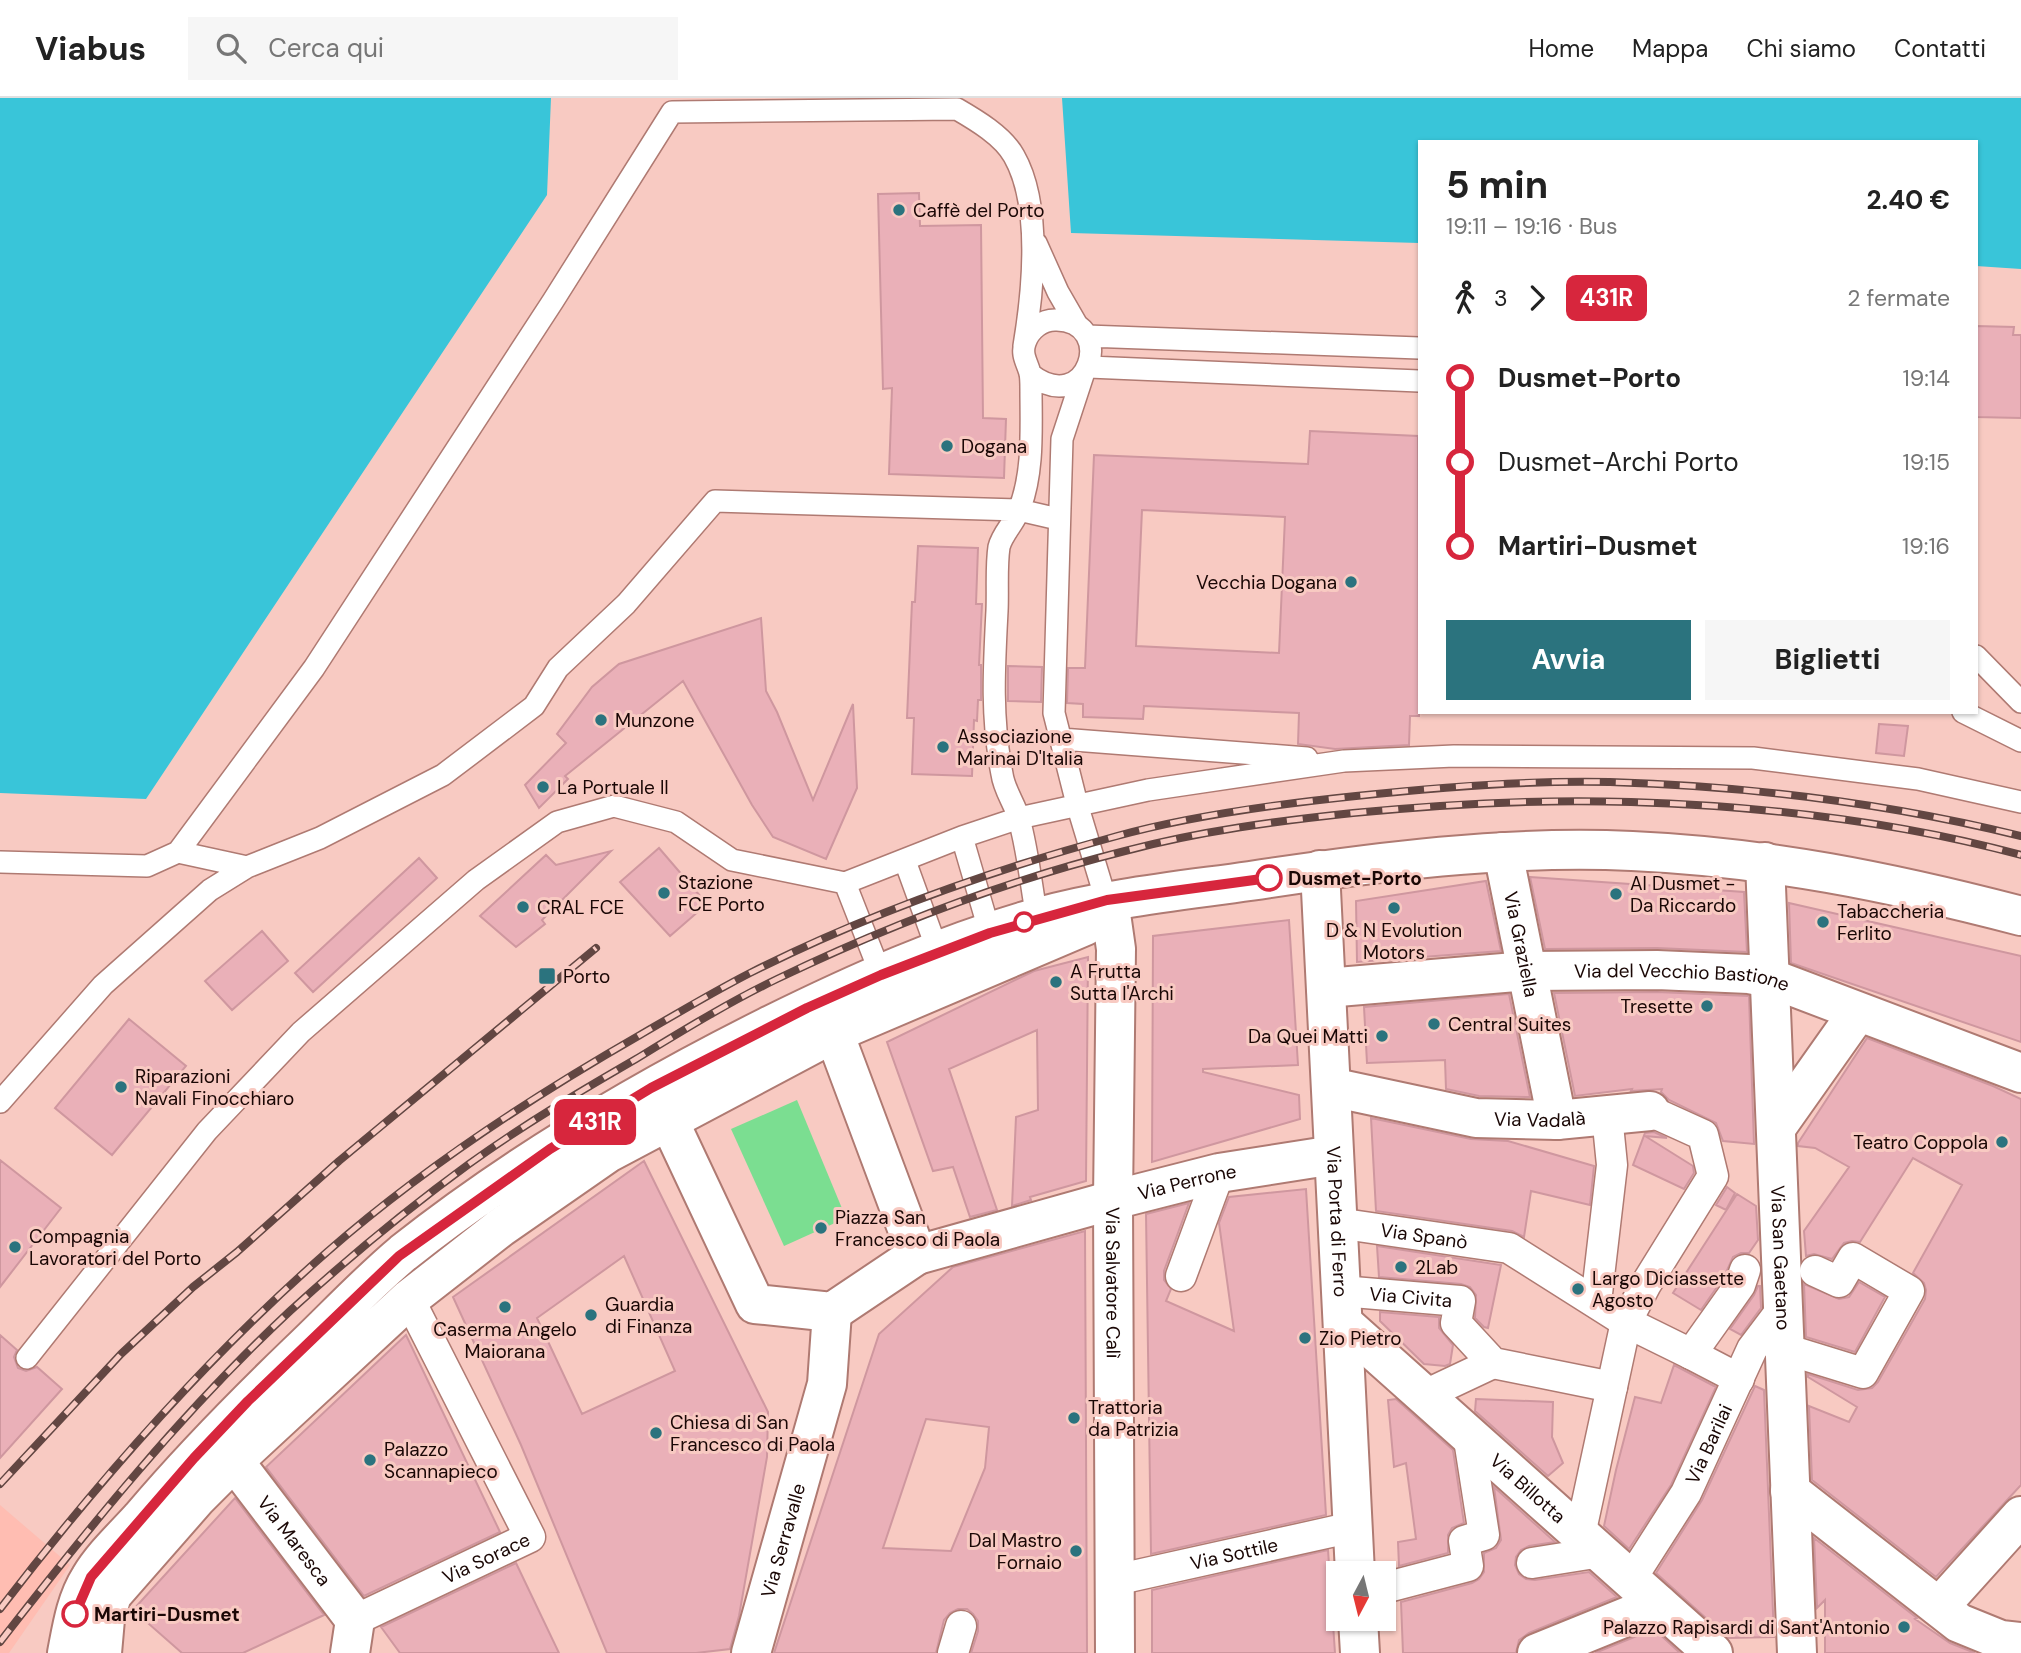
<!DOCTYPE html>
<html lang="it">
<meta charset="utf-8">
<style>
body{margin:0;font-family:"DM Sans",sans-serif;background:#f6f6f6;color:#222;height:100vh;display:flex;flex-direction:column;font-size:26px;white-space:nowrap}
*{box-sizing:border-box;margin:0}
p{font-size:23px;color:#767676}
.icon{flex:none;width:38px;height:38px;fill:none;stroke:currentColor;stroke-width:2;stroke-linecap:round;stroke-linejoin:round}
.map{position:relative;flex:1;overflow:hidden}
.panel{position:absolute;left:1418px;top:42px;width:560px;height:574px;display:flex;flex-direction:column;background:#fff;border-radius:0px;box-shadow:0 2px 5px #0004}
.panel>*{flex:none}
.badge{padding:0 14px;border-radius:10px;font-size:24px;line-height:46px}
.needle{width:46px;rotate:187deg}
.controls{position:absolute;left:1326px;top:1463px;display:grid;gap:14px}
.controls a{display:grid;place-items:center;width:70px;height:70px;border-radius:0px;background:#fff;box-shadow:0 2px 5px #0004;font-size:35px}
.map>.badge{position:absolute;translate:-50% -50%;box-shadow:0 0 0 4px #fff}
.legs{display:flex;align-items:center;gap:10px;height:77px;padding:0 28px;font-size:23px}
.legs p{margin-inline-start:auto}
.head{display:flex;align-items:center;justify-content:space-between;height:119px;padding:0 28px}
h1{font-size:38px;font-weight:700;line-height:52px}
.button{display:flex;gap:14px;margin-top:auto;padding:14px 28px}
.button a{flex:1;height:80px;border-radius:0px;background:#2b737e;color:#fff;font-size:28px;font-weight:700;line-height:80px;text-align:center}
.button a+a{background:#f6f6f6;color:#222}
ul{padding:0 28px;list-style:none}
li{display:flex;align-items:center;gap:24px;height:84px;font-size:26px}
li i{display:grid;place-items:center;width:10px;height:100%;margin:0 9px;background:currentColor}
li i::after{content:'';width:18px;height:18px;margin:-9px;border:5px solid;border-radius:50%;background:#fff}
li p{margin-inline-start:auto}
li:first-child i{background:linear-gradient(#0000 50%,currentColor 0)}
li:last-child i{background:linear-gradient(currentColor 50%,#0000 0)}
header{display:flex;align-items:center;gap:42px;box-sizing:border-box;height:98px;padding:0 35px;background:#fff;border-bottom:2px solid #e0e0e0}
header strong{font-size:33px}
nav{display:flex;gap:38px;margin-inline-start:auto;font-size:24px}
.search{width:490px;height:63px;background:#f6f6f6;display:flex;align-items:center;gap:18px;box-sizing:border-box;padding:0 24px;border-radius:0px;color:#767676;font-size:26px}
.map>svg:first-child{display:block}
.built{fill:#ffbdb2}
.green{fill:#7bde91}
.water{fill:#39c5d9}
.building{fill:#eab0b8;stroke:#cf979f;stroke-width:2;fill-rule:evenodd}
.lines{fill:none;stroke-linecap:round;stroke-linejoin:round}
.service-casing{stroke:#af7a72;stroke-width:24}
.pedestrian-casing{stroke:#af7a72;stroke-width:33}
.minor-casing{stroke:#af7a72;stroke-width:42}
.secondary-casing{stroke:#af7a72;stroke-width:42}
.primary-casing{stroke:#af7a72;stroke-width:42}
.service{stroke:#fff;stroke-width:21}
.pedestrian{stroke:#fff;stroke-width:30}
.minor{stroke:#fff;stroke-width:38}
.secondary{stroke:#fff;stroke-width:38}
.primary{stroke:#fff;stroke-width:38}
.rail-casing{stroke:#624642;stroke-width:8}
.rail{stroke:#f8cac2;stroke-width:5;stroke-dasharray:16;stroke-linecap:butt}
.line-1-casing{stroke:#fff;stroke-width:16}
.line-1{stroke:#d7263d;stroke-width:10}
.poi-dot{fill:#2b737e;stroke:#f8cac2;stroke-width:2.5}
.stop-1-dot{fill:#fff;stroke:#d7263d;stroke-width:3.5}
.labels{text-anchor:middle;stroke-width:6;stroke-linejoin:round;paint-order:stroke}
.poi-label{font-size:19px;fill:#1a0705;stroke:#f8cac2;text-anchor:start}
.stop-label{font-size:19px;font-weight:bold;fill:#1a0705;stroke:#f8cac2;text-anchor:start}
.street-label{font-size:19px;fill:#1a0705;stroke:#f8cac2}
</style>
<header>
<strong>Viabus</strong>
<div class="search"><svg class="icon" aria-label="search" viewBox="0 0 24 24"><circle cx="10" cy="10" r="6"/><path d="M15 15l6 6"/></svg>Cerca qui</div>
<nav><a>Home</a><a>Mappa</a><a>Chi siamo</a><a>Contatti</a></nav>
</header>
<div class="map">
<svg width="2021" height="1555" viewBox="0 0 2021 1555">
<rect width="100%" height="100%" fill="#f8cac2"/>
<!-- built -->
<path class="built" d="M0,1407L70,1467L9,1555H0Z"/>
<!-- green -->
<path class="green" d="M797,1002L846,1120L784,1148L731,1031Z"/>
<!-- water -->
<path class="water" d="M0,0H551L547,97L146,701L0,695Z
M1062,0H2021V171L1976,168V44H1419V145L1071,135Z"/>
<!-- building -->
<path class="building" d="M919,95L920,128L981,127L983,320L1006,321L1004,380L889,376L892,290L883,291L878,96Z
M1976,228L2014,229L2013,237H2021V320L1976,319Z
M1310,333L1418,338L1419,618H1410L1409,647L1335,651L1298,646L1299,615L1144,608L1143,621L1083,619V606L1067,605L1068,570H1085L1094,357L1308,366ZM1142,412L1285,419L1279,555L1136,548Z
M918,448L978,450L976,506H982L979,567H981V602H978L977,623L974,622L972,678L912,676L914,620H907L912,504H915Z
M761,520L766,593L777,614L813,702L853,606L857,690L826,761L773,739L752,707L683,583L565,678L568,681L539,710L525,687L566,645L557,636L592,589L619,566Z
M1008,568L1042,569L1041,604L1008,603Z
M1879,626L1908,628L1904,658L1876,655Z
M659,750L707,806L670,838L620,784Z
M611,753L542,822L545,826L516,849L480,818L546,757L556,767Z
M419,760L437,780L313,894L295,875Z
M1530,779L1744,794L1747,854L1657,850L1545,851Z
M1486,783L1501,853L1357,864L1356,803Z
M1789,805L2021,858V944L1791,865Z
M1289,822L1298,967L1203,971V974L1299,997L1300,1021L1152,1064L1153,838Z
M262,833L288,863L232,912L205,883Z
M1088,859L1086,1083L1030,1099L1031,1102L1012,1108L1016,1019L1038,1012L1037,932L949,971L997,1112L970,1119L953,1069L933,1073L887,944L1034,873Z
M1657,894L1749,898L1754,1046L1723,1043L1716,1025L1669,1002L1661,994L1662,991L1631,993L1632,991L1575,998L1554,895Z
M1509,896L1530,999L1479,998L1446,991L1445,962L1367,965L1364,909Z
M129,921L186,968L112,1057L55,1010Z
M1867,940L1993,988L2021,1001V1387L1936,1479L1812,1382L1809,1308L1849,1324L1857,1309L1808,1279V1276L1858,1292L1872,1290L1878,1284L1925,1201L1926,1192L1924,1185L1913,1175L1962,1087L1913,1060L1860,1144L1852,1143L1844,1145L1832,1161L1814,1156L1806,1158L1804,1133L1849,1069L1815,1050L1798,1048V1045Z
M1371,1020L1471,1041L1508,1043L1594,1068L1590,1107L1531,1093L1524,1139L1512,1133L1376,1113Z
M1654,1034L1667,1040L1645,1038L1693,1068L1694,1075L1684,1091L1633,1067L1645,1035Z
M0,1062L61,1110L0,1189Z
M644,1063L768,1314L767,1359L739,1518L730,1551L696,1555H607L521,1347L453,1199ZM624,1158L675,1273L582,1316L537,1220Z
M1727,1089L1735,1095L1726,1112L1716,1107Z
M1306,1091L1326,1417L1151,1456L1146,1116L1189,1105L1164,1173V1182L1171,1191L1166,1203L1234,1233L1219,1125L1229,1099Z
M1737,1096L1756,1108L1758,1142L1749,1155H1741L1733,1159L1724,1179L1701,1212L1673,1195Z
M1085,1133L1087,1555H971L978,1533V1523L973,1516L967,1511H958L950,1515L944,1522L936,1555H774L879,1236L953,1169ZM926,1321L989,1329L985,1370L951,1453L883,1450Z
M1377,1148L1501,1167L1488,1230L1484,1229L1475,1220L1476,1197L1470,1189L1461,1186L1379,1179Z
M1859,1184L1885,1199L1855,1254L1806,1239L1804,1186L1839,1201L1849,1199Z
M1758,1188H1760L1761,1210L1741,1237L1730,1231L1754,1197Z
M1380,1214L1439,1219V1230L1453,1247L1450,1266L1445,1268L1424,1266L1380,1223Z
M0,1237L17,1252L14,1259L18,1270L26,1273L37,1269L62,1291L0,1360Z
M406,1237L500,1434L364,1498L266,1369Z
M1674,1267L1716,1289L1671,1387L1629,1451L1604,1428L1616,1372L1635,1299L1661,1305Z
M1755,1288L1764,1292L1774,1539L1728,1540L1656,1475L1702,1402Z
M1396,1301L1453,1352L1464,1425L1452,1430L1448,1437V1455L1399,1468L1398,1444L1416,1441L1406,1365L1394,1369L1388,1302Z
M1476,1301L1553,1304L1552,1339L1563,1365L1548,1378L1475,1313Z
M1494,1389L1555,1444L1529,1448L1521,1452L1516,1459L1515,1467L1519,1476L1526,1481L1535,1482L1589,1474L1617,1499L1529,1535L1519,1542L1516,1555H1403L1401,1504L1472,1485L1479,1481L1484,1474V1455L1496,1450L1501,1442Z
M235,1400L324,1517L243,1555H182L133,1512Z
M1814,1440L1917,1520L1915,1521L1950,1545L1975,1555H1825V1502L1817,1510Z
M1328,1452L1335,1555H1152V1492Z
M516,1465L559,1555H400L381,1529Z
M1654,1531L1680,1555H1595Z"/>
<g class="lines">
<!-- service casing -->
<g class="service-casing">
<path id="service" d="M1036,145L1058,194L1077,227
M1087,238L1419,250
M1089,269L1419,283
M1030,276C1088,321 1118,224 1057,222C1042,221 1029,232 1025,245C1021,257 1027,264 1030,275C1031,280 1031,286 1031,291C1031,330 1034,375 1019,412C1015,424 1002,436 999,449C996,469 998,492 997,513C994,570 991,619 1002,676C1004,692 1015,706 1019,721C1028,753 1031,787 1037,820
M1083,277L1062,341L1054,615L1077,706L1106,802
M1976,558L2021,604
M1963,614L2021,643
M1061,641L1307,660
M962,739L990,835
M178,754L247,769
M905,763L938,854
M0,764L147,768L178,754L314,570L553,203L672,14L957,11C976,22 1003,38 1014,58C1042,107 1033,194 1024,248
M845,785L881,877
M0,1004L103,887L210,792L247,769L320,740L443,677L534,608L558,570L626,506L715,403L1019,412L1058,421
M27,1260L207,1033L301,934L476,782L557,724L614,708L676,724L732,762L845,785L962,739L1019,720L1148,692L1344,663L1454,658L1753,660L1918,681L2021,704"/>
</g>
<!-- pedestrian casing -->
<g class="pedestrian-casing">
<g id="pedestrian">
<path id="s1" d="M1337,1125L1509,1150L1626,1224L1691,1256"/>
<path d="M1181,1178L1219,1075"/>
<path id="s2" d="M1341,1193L1460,1203L1456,1225L1493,1265L1612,1289"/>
<path d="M1596,1204L1612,1067L1607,1017"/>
<path d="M1785,1251L1863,1275L1909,1193L1853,1160L1839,1184L1815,1173"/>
<path d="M1739,1281L1691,1256L1740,1187L1745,1172"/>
<path d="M1425,1297L1493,1265"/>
<path d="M1580,1437L1626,1224L1646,1186L1713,1078L1703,1037L1650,1013"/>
<path d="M1532,1465L1601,1454"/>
<path id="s3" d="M1631,1481L1686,1395L1752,1251L1783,1210"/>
<path id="s4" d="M1115,1482L1353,1429"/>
<path d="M1384,1490L1468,1468L1464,1443L1484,1437L1468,1335"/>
<path id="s5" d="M355,1522L530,1439L409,1201"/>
<path d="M953,1555L961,1528"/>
</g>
</g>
<!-- minor casing -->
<g class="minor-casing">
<g id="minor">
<path id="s6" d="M1503,754L1557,1022"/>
<path id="s7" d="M1765,764L1797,1555"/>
<path id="s8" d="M1320,772L1355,1475"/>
<path id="s9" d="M1326,890L1527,873L1657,872L1749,876L1770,880L2021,975"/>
<path id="s10" d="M1331,989L1476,1020L1557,1022L1650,1013"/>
<path d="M668,1021L755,1206L832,1214L917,1157L834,935"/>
<path d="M1776,1030L1858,914"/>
<path id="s11" d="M917,1157L1113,1102L1219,1075L1334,1057"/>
<path id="s12" d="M1343,1225L1713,1555"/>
<path id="s13" d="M234,1363L355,1522L350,1555"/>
<path d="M1790,1393L1959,1525L2001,1542L2021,1544"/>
<path d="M1939,1509L2021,1418"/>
<path d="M1358,1521L1360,1555"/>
<path id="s14" d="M751,1555L827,1286L832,1214"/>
<path d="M1537,1555L1658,1506"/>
</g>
</g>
<!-- secondary casing -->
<g class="secondary-casing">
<g id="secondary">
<path id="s15" d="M1111,816L1116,851L1113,1102L1115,1555"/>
</g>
</g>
<!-- primary casing -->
<g class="primary-casing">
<path id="primary" d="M67,1555C72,1529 76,1502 90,1480C103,1458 124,1439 141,1420C190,1362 242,1309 297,1256C332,1223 366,1186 403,1155C515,1066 639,993 767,929C854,886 945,845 1039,819C1108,800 1179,793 1250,783C1376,764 1505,747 1632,753C1767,759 1891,784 2021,818
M102,1555L105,1521L112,1497L197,1400L234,1363L409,1201L500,1130L608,1055L834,935L1085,828"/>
</g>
<!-- service -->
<use href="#service" class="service"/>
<!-- pedestrian -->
<use href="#pedestrian" class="pedestrian"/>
<!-- minor -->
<use href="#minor" class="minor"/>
<!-- secondary -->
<use href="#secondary" class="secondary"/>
<!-- primary -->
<use href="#primary" class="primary"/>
<!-- rail casing -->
<g class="rail-casing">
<path id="rail" d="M0,1386L121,1256L193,1189L237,1154L339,1063L596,850
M0,1511C99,1382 205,1261 327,1154C423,1070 530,1000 640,937C676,916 713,894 750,875C867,816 992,772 1117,738C1193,717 1278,706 1356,698C1440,689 1525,682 1610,684C1748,688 1887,705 2021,738
M0,1544C90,1428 183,1313 290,1213C347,1161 407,1111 469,1066C523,1027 579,994 636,961C682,933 729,904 777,881C889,827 1005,783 1125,753C1200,733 1277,723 1353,715C1446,706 1538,701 1631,704C1762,708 1895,723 2021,757"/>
</g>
<!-- rail -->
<use href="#rail" class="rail"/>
</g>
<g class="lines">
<!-- line-1 casing -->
<g class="line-1-casing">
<path id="line-1" d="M75,1516L91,1479L194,1360L248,1303L399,1158L550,1051L651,990L807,910L881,877L990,835L1107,802L1269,780"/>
</g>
<!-- line-1 -->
<use href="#line-1" class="line-1"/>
</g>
<!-- markers -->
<g class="poi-dot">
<circle cx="899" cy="112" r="7"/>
<circle cx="947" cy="348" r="7"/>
<circle cx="1351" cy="484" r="7"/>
<circle cx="601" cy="622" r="7"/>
<circle cx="943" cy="649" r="7"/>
<circle cx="543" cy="689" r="7"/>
<circle cx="664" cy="795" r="7"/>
<circle cx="1616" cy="796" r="7"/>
<circle cx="523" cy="809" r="7"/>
<circle cx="1394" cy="810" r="7"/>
<circle cx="1823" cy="824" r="7"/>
<rect x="538" y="869" width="18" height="18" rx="3.5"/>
<circle cx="1056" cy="884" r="7"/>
<circle cx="1707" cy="908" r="7"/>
<circle cx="1434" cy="926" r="7"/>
<circle cx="1382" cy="938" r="7"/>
<circle cx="121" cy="989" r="7"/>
<circle cx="2002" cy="1044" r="7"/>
<circle cx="821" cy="1130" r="7"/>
<circle cx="15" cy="1149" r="7"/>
<circle cx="1401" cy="1169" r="7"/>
<circle cx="1578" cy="1191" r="7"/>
<circle cx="505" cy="1209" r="7"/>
<circle cx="591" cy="1217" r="7"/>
<circle cx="1305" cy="1240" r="7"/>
<circle cx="1074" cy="1320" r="7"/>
<circle cx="656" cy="1335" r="7"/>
<circle cx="370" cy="1362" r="7"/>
<circle cx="1076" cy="1453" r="7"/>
<circle cx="1904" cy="1529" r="7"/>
</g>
<g class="stop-1-dot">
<circle cx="1269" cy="780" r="12"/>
<circle cx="1024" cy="824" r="9"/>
<circle cx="75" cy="1516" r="12"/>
</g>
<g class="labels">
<!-- poi labels -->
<g class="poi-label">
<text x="913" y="119">Caffè del Porto</text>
<text x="961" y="355">Dogana</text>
<text x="1337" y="491" text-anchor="end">Vecchia Dogana</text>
<text x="615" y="629">Munzone</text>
<text x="957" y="645">Associazione<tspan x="957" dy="22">Marinai D'Italia</tspan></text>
<text x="557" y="696">La Portuale II</text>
<text x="678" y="791">Stazione<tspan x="678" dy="22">FCE Porto</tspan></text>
<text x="1630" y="792">Al Dusmet -<tspan x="1630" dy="22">Da Riccardo</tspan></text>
<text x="537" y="816">CRAL FCE</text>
<text x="1837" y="820">Tabaccheria<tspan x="1837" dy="22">Ferlito</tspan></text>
<text x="1394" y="839" text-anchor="middle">D &amp; N Evolution<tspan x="1394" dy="22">Motors</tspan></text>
<text x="1070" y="880">A Frutta<tspan x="1070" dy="22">Sutta l'Archi</tspan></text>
<text x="563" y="885">Porto</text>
<text x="1693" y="915" text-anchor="end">Tresette</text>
<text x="1448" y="933">Central Suites</text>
<text x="1368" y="945" text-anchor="end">Da Quei Matti</text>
<text x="135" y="985">Riparazioni<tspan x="135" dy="22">Navali Finocchiaro</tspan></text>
<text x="1988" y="1051" text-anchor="end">Teatro Coppola</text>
<text x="835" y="1126">Piazza San<tspan x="835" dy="22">Francesco di Paola</tspan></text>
<text x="29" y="1145">Compagnia<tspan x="29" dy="22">Lavoratori del Porto</tspan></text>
<text x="1415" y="1176">2Lab</text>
<text x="1592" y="1187">Largo Diciassette<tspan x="1592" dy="22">Agosto</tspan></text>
<text x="605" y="1213">Guardia<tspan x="605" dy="22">di Finanza</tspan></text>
<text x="505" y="1238" text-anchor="middle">Caserma Angelo<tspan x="505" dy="22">Maiorana</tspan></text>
<text x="1319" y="1247">Zio Pietro</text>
<text x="1088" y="1316">Trattoria<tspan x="1088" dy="22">da Patrizia</tspan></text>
<text x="670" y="1331">Chiesa di San<tspan x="670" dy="22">Francesco di Paola</tspan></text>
<text x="384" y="1358">Palazzo<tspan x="384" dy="22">Scannapieco</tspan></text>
<text x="1062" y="1449" text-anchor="end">Dal Mastro<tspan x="1062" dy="22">Fornaio</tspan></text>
<text x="1890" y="1536" text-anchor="end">Palazzo Rapisardi di Sant'Antonio</text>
</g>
<!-- stop labels -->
<g class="stop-label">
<text x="1288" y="787">Dusmet-Porto</text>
<text x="94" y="1523">Martiri-Dusmet</text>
</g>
<!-- street labels -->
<g class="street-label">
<text dy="7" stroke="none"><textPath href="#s6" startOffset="94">Via Graziella</textPath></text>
<text dy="7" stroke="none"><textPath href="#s9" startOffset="357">Via del Vecchio Bastione</textPath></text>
<text dy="7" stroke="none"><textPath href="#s10" startOffset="212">Via Vadalà</textPath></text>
<text dy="7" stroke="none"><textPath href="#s11" startOffset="280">Via Perrone</textPath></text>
<text dy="7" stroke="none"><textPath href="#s8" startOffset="352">Via Porta di Ferro</textPath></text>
<text dy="7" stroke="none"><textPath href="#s1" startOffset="88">Via Spanò</textPath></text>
<text dy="7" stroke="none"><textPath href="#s7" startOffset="396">Via San Gaetano</textPath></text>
<text dy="7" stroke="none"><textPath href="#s15" startOffset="369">Via Salvatore Calì</textPath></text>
<text dy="7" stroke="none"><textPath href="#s2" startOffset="70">Via Civita</textPath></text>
<text dy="7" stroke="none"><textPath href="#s3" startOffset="156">Via Barilai</textPath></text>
<text dy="7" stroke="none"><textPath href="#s12" startOffset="248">Via Billotta</textPath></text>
<text dy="7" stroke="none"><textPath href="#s13" startOffset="100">Via Maresca</textPath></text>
<text dy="7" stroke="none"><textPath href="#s14" startOffset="117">Via Serravalle</textPath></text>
<text dy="7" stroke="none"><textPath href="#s4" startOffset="122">Via Sottile</textPath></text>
<text dy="7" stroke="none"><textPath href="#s5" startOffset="145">Via Sorace</textPath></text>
</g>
</g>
</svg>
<div class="controls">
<a><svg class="needle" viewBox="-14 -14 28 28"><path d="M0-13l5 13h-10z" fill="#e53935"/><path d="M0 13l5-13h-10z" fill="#767676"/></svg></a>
</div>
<b class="badge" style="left:595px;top:1024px;background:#d7263d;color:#fff">431R</b>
<section class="panel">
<div class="head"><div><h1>5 min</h1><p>19:11 – 19:16 · Bus</p></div><b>2.40 €</b></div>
<div class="legs"><svg class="icon" aria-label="walk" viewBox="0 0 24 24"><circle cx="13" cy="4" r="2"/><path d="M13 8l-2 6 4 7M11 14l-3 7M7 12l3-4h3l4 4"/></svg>3<svg class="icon" aria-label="forward" viewBox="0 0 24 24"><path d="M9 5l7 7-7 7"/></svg><b class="badge" style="background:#d7263d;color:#fff">431R</b><p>2 fermate</p></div>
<ul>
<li><i style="color:#d7263d"></i><b>Dusmet-Porto</b><p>19:14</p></li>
<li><i style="color:#d7263d"></i><span>Dusmet-Archi Porto</span><p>19:15</p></li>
<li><i style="color:#d7263d"></i><b>Martiri-Dusmet</b><p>19:16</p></li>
</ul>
<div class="button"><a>Avvia</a><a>Biglietti</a></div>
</section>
</div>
